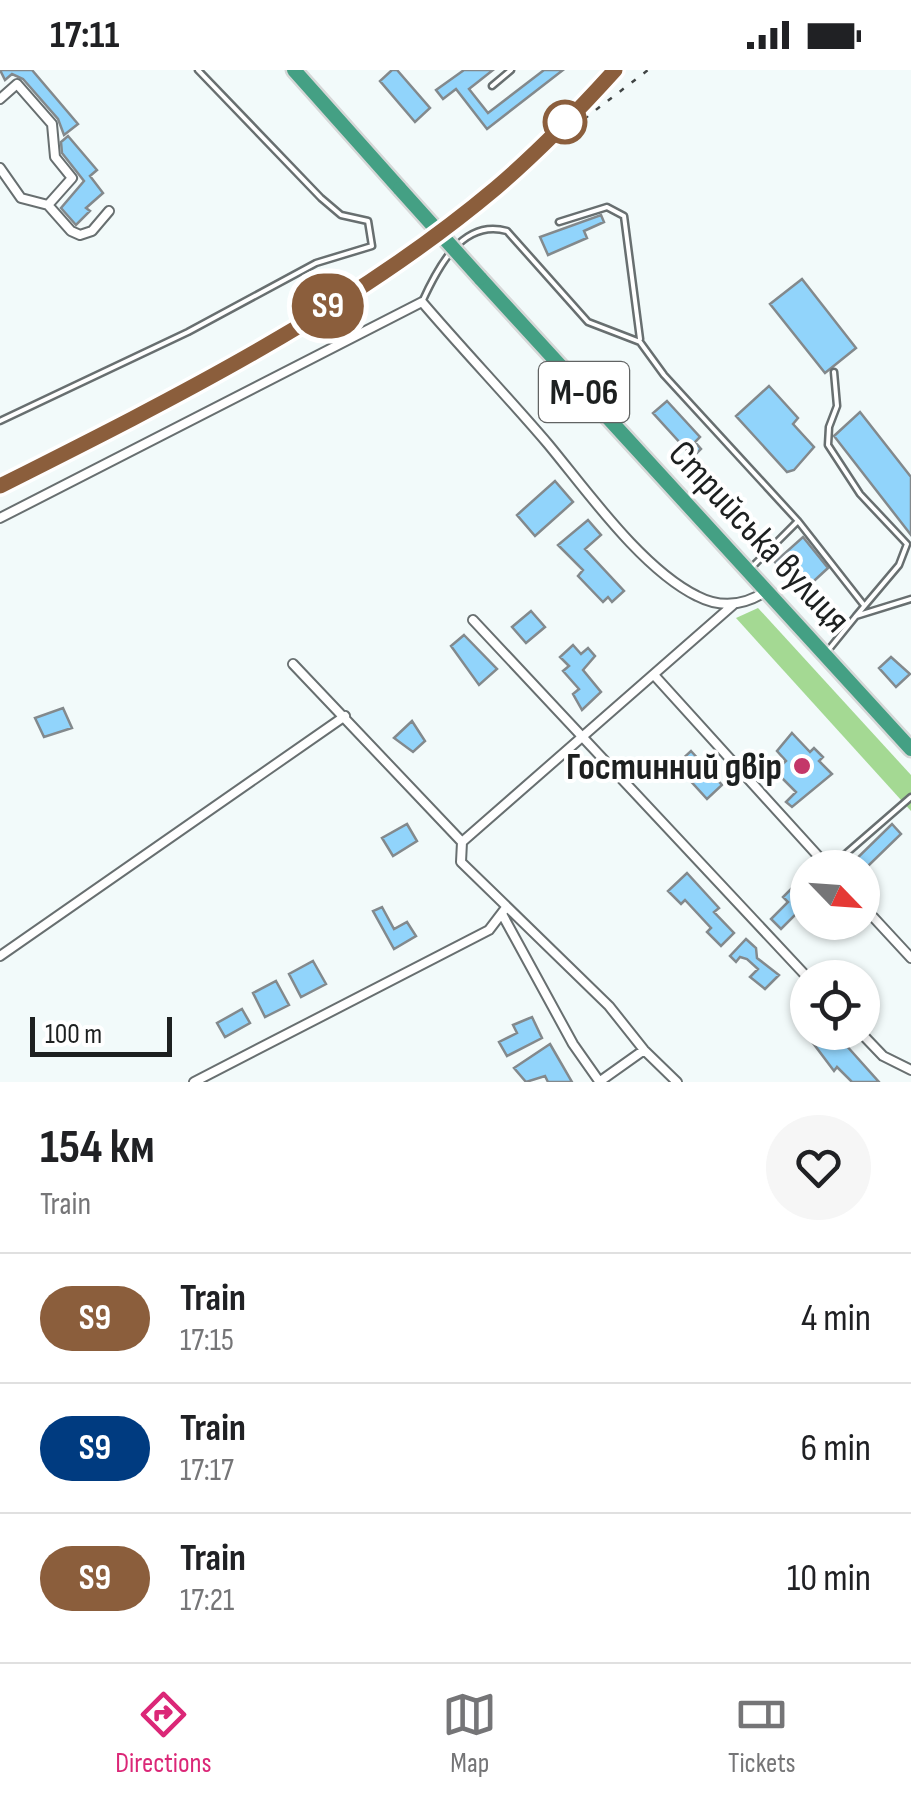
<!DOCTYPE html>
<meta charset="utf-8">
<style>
body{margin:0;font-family:"Sofia Sans Condensed",sans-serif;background:#f6f6f6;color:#202124;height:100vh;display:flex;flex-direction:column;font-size:38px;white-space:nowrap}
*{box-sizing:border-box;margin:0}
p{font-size:32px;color:#757577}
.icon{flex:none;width:55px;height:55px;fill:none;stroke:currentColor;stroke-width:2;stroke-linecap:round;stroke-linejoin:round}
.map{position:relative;height:1012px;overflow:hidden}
.sheet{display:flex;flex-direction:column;background:#fff;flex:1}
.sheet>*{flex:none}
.badge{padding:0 20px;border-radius:32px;font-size:35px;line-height:65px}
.needle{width:65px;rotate:115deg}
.buttons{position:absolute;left:790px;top:780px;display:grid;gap:20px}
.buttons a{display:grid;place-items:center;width:90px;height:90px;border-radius:50%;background:#fff;box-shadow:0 2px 8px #0004;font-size:50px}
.scale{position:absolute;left:30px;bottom:25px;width:142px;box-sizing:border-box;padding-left:10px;border:5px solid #1d2020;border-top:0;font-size:28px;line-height:35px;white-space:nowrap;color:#1d2020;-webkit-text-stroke:8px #fff;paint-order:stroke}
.map>.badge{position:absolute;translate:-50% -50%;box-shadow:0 0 0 5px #fff}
.round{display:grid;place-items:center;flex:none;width:105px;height:105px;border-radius:52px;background:#f6f6f6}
.summary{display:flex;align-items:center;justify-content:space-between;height:170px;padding:0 40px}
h1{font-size:48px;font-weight:700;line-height:75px}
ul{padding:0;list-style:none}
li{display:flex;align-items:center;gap:30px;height:130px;padding:0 40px;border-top:2px solid #e0e0e0}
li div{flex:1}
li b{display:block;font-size:38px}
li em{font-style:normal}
li .badge{min-width:110px;font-weight:700;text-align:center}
.status{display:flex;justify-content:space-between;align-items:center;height:70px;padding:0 50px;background:#fff;direction:ltr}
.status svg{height:28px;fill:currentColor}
.dock{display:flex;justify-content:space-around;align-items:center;height:140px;border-top:2px solid #e0e0e0;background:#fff;font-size:28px;color:#757577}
.dock a{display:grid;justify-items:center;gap:5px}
.dock .current{color:#db2777}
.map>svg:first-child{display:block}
.forest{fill:#a4d993}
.building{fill:#91d4fb;stroke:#83898c;stroke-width:2.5}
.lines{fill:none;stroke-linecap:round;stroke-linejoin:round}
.lane-casing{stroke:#686f70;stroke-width:9}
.street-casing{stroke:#686f70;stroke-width:12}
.highway-casing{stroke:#d6d7d7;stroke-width:19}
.lane{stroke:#fff;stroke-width:4}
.street{stroke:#fff;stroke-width:8}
.highway{stroke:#44a084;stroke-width:14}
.rail{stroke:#404444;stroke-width:2.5;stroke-dasharray:5 10;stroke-linecap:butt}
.highway-bridge-casing{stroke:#d6d7d7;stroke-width:19;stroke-linecap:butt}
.highway-bridge{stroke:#44a084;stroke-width:14}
.line-casing{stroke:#fff;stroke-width:22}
.line{stroke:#8b5e3c;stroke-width:15}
.stop-dot{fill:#fff;stroke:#8b5e3c;stroke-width:5}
.poi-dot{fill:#c43769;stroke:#fff;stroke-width:4}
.labels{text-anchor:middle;stroke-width:8;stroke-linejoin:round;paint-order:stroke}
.shield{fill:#fff;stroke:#616363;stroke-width:2.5}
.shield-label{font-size:35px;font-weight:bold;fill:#1d2020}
.street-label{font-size:38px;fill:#1d2020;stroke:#fff}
.poi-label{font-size:38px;font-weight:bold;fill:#1d2020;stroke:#fff;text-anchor:end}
</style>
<div class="status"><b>17:11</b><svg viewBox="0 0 49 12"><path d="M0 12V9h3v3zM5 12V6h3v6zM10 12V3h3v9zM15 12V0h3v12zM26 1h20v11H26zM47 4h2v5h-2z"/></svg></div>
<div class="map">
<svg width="911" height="1012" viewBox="0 0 911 1012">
<rect width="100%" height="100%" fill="#f2fafa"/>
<!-- forest -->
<path class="forest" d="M758,538L911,705V741L736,548Z"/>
<!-- building -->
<path class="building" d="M0,0H32L78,54L64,65L58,49L23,9L12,4L5,10Z
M392,0H397L430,38L415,52L380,11Z
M464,0H493L469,19L488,43L544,0H563L487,59L456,19L443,29L436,20Z
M68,66L97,100L90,106L103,123L86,138L90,141L76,155L61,138L84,111L62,83L61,72Z
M601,145L604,152L584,161L587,168L548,185L540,167Z
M802,209L856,278L825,303L770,234Z
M769,316L798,348L793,354L814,377L794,400L787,402L736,346Z
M667,331L700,367L695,372L701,379L693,387L653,343Z
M860,342L911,407V465L834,366Z
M555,411L573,432L535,466L517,445Z
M588,450L601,465L585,479L624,521L612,532L608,527L603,532L578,506L583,500L558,475Z
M803,467L828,498L802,522L775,492Z
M531,541L545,557L526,573L512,557Z
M464,565L497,599L479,615L451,576Z
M573,575L581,584L588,578L595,586L583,600L601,622L582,640L573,624L579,619L563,601L569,596L560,587Z
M891,587L910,604L896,617L879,598Z
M63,638L72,658L44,667L35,648Z
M412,651L425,671L413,682L394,668Z
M792,663L810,682L814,678L823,687L819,691L832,704L792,737L786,732L796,722L775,701L786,691L777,681Z
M691,681L722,715L707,729L676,695Z
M407,754L417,771L393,786L382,768Z
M892,754L901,764L866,798H847Z
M687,803L719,838L714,842L734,863L721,876L707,862L711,858L685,830L681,834L668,821Z
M803,807L808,812V832L781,859L771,849L788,832L783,827Z
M382,837L394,859L407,852L416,866L394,879L373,841Z
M746,869L756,878L757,888L779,905L765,919L750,907L758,899L747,889L740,887L736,892L730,886Z
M313,891L326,914L301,927L289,904Z
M276,911L289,935L265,947L253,923Z
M242,939L250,953L225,967L217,953Z
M532,947L542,968L507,986L499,972L517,963L513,955Z
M811,962H829L842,977L845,974L879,1012H852L837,997L834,1001L813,973L817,969Z
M550,974L572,1012H548L545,1006L526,1012L514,998Z"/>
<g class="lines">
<!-- lane casing -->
<g class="lane-casing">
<path id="lane" d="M492,16L511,0
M559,152L607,137L624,146L640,269
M422,232C437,199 462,148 507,161L588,252L640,272L664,305L798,451L863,534
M834,302L837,336L829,357L828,375L860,424L907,474L899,495L856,546
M0,351L188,262L316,193L372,176L368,151L341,145L321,128L198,0
M752,497L798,451
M826,583L856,546L911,529
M842,787L911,727"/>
</g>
<!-- street casing -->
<g class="street-casing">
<path id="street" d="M0,29L17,14L52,54L55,87L72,108L48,135L71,161L80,165L92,161L109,141
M0,98L21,128L48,135
M0,448L422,232C463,280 507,326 548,374C587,421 642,499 697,526C722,539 746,535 768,520
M473,550L808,908
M293,594L462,772L461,792L609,936L644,980L677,1012
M654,605L829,798
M462,772L734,534
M862,835L911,888
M502,844L573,974L599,1011
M0,886L345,646
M860,962L883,986L911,1000
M194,1012L489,860L505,839
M599,1012L644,980"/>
</g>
<!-- highway casing -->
<g class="highway-casing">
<path id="highway" d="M294,0L400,119
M480,208L911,679"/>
</g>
<!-- lane -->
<use href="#lane" class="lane"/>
<!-- street -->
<use href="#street" class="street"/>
<!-- highway -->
<use href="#highway" class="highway"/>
<!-- rail -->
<path class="rail" d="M584,49L648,0
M0,416C169,331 351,240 496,118C538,82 578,41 615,0"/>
<!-- highway-bridge casing -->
<g class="highway-bridge-casing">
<path id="highway-bridge" d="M400,119L480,208"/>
</g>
<!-- highway-bridge -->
<use href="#highway-bridge" class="highway-bridge"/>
</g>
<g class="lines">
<!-- line casing -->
<g class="line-casing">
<path id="line" d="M0,416C169,331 351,240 496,118C538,82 578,41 615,0"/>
</g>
<!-- line -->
<use href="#line" class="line"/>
</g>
<!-- markers -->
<circle class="stop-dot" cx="565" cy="52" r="20"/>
<circle class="poi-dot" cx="802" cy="696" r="10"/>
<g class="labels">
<!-- shield labels -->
<rect class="shield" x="539" y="292" width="90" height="60" rx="8"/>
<g class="shield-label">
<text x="584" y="334">М-06</text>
</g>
<!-- street labels -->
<g class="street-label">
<text transform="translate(760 466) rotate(47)" y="13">Стрийська вулиця</text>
</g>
<!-- poi labels -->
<g class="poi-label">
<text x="782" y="709">Гостинний двір</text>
</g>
</g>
</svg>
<div class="buttons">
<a><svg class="needle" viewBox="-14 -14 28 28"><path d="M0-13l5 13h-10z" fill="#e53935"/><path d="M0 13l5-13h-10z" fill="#757577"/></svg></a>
<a><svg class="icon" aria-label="locate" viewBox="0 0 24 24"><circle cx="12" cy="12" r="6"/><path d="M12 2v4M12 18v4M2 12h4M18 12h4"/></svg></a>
</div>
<div class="scale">100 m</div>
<b class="badge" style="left:328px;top:236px;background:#8b5e3c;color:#fff">S9</b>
</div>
<section class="sheet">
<div class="summary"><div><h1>154 км</h1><p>Train</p></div><a class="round"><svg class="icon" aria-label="heart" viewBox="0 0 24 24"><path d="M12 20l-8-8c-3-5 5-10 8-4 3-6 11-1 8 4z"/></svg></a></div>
<ul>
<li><span class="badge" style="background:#8b5e3c;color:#fff">S9</span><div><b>Train</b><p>17:15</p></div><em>4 min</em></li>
<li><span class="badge" style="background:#003b80;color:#fff">S9</span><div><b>Train</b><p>17:17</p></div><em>6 min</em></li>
<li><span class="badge" style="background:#8b5e3c;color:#fff">S9</span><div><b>Train</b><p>17:21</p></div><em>10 min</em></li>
</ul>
</section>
<nav class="dock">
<a class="current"><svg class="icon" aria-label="directions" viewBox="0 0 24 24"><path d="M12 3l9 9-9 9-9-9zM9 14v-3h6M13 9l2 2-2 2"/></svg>Directions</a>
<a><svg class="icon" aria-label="map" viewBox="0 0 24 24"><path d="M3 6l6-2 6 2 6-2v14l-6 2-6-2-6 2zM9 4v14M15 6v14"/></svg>Map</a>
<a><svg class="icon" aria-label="tickets" viewBox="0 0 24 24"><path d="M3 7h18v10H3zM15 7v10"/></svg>Tickets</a>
</nav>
